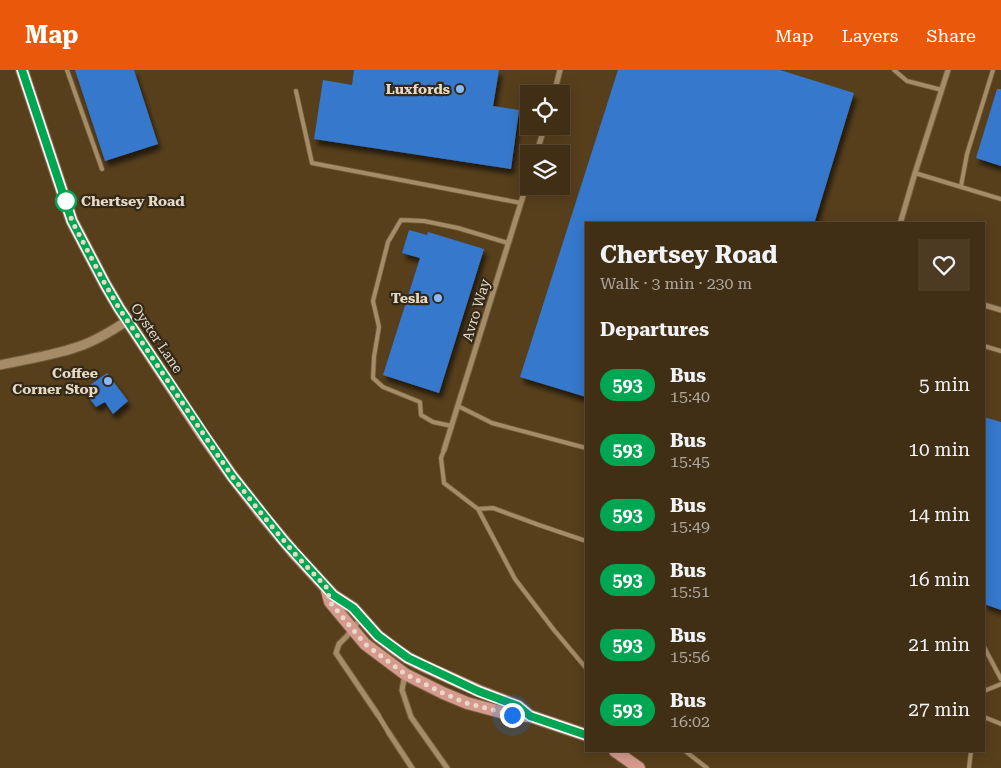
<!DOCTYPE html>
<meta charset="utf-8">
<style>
body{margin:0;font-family:"Roboto Serif",serif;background:#4c3b22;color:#f1f3f6;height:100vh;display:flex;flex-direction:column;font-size:19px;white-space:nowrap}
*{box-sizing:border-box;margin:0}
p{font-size:16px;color:#aea9a0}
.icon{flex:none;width:28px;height:28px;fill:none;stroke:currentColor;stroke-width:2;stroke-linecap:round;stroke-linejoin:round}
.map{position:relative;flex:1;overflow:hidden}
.drawer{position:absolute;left:585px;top:152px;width:400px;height:530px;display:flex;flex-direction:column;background:#412f15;border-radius:0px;box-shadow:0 2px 12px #0003,0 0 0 1px #5a4a34}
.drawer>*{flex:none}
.badge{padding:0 10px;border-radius:16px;font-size:18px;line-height:32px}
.tools{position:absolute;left:520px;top:15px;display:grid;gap:10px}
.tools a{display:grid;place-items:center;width:50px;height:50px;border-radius:0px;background:#412f15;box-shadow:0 2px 12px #0003,0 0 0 1px #5a4a34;font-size:25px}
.you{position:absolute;width:25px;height:25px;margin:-12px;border:4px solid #fff;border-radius:50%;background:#1a73e8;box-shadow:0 0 0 8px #1a73e833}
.map>.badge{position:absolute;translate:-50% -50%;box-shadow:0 0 0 2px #fff}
h2{padding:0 15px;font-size:19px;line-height:45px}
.round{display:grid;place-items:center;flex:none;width:52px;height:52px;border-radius:0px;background:#4c3b22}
.overview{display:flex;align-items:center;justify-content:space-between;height:85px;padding:0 15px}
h1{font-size:24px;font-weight:700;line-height:38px}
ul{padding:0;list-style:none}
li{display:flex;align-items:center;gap:15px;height:65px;padding:0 15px}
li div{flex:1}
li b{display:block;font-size:19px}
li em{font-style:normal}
li .badge{min-width:55px;font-weight:700;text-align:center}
header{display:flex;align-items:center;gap:30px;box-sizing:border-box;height:70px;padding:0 25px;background:#ea580c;color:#fff}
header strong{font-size:24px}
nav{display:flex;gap:28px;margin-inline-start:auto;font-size:18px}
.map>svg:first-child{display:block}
.building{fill:#3678cc;filter:url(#shadow)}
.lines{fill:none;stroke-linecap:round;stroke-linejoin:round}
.service-casing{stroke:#6f5c3b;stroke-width:5.5}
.pedestrian-casing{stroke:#6f5c3b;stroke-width:6}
.minor-casing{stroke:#6f5c3b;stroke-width:7}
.tertiary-casing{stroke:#6f5c3b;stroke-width:11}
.primary-casing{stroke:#6f5c3b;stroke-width:14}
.service{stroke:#a58b66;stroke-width:4}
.pedestrian{stroke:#a58b66;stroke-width:4.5}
.minor{stroke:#a58b66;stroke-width:5}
.tertiary{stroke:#a58b66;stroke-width:9}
.primary{stroke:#d5998d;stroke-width:12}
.line-casing{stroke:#fff;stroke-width:11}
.line{stroke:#00a651;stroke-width:8}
.walk{stroke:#e7d9c6;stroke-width:5;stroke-dasharray:0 9}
.poi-dot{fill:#89bafc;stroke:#332919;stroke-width:2}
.stop-dot{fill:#fff;stroke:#00a651;stroke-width:2.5}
.labels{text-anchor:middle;stroke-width:4.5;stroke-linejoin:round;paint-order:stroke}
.poi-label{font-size:14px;font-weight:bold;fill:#e7d9c6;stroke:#332919;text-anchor:end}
.stop-label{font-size:14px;font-weight:bold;fill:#e7d9c6;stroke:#332919;text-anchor:start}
.street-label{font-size:14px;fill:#e7d9c6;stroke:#332919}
</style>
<header>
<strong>Map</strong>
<nav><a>Map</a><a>Layers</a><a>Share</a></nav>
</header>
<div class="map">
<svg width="1001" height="698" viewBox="0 0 1001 698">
<defs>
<filter id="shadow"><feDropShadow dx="3" dy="5.5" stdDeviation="2.5" flood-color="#0009"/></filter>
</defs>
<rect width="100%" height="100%" fill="#573f1c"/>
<!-- building -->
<path class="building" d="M75,0H134L158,74L105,91Z
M354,0H499L493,36L519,40L511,99L314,69L323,10L352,15Z
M618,0H780L854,23L814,154H586V327L520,307Z
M997,19H1001V96L976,88Z
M409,160L427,165L428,162L484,179L439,323L383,305L420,188L402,183Z
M107,303L128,331L113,344L105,332L96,337L90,329L86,318Z
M984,347L1001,352V540L984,534Z"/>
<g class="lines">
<!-- service casing -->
<g class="service-casing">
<path id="service" d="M67,0L102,99
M894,0L907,11L942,20
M296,21L312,93L521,133
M915,103L1001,129
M961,116L967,84L993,0
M984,276L1001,281
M458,336L492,353L586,378
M452,356L433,352L421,345L420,332L383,317L373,308L374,287L379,257L373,231L388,172L401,150L424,151L458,158L508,173
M444,380L441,388L444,413L478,439
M586,471L539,455L493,438L478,439L515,509L554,560L586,598
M984,577L1001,609
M984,621L1001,614
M984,647L1001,654
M685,681L707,698
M969,698L971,681"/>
</g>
<!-- pedestrian casing -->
<g class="pedestrian-casing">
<path id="pedestrian" d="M378,645L389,663"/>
</g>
<!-- minor casing -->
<g class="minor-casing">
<path id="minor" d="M554,24L560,0
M536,84L545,56
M900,154L915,103L948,0
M984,235L1001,240
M444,380L529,107
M361,548L347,566L339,574L336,583L378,645
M405,604L402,620L411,647L447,698
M389,663L412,698"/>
</g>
<!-- tertiary casing -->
<g class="tertiary-casing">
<path id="tertiary" d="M0,295C27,289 57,285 83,275C99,269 113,260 127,251"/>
</g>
<!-- primary casing -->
<g class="primary-casing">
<path id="primary" d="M22,0L72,151L105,214L119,238L203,365L232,406L264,447L295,484L333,525L353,538L378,566L395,579L408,588L424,596L479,621L518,636L530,646
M327,521L330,532L365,574L405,604L443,623L467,633L512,645L530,646L586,665
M615,681L639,698"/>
</g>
<!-- service -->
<use href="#service" class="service"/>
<!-- pedestrian -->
<use href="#pedestrian" class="pedestrian"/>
<!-- minor -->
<use href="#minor" class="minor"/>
<!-- tertiary -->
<use href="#tertiary" class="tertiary"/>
<!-- primary -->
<use href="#primary" class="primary"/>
</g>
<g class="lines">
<!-- line casing -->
<g class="line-casing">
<path id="line" d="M22,0L72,151L105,214L119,238L204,365L232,406L284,471L333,525L353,538L378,566L408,588L478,621L518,636L530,646L586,665"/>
</g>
<!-- line -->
<use href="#line" class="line"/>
<!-- walk -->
<path class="walk" d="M66,131L72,151L105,214L119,238L204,365L232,406L264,447L295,484L327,518L330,532L365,574L405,604L443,623L466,633L512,645"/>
</g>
<!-- markers -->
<g class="poi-dot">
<circle cx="460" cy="19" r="5"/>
<circle cx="438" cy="228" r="5"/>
<circle cx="108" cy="311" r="5"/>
</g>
<circle class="stop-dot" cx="66" cy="131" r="10"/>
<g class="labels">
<!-- poi labels -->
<g class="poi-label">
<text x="450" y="24">Luxfords</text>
<text x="428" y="233">Tesla</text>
<text x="98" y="308">Coffee<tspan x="98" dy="16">Corner Stop</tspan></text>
</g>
<!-- stop labels -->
<g class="stop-label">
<text x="81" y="136">Chertsey Road</text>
</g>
<!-- street labels -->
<g class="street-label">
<text transform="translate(476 240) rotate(-73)" y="5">Avro Way</text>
<text transform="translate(157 268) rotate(56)" y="5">Oyster Lane</text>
</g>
</g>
</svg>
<div class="tools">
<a><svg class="icon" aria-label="locate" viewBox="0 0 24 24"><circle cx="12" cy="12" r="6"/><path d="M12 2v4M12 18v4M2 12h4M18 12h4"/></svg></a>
<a><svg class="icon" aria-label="layers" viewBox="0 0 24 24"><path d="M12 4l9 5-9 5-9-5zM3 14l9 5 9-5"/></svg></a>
</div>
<div class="you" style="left:512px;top:645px"></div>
<section class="drawer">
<div class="overview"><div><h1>Chertsey Road</h1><p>Walk · 3 min · 230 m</p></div><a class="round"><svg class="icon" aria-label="heart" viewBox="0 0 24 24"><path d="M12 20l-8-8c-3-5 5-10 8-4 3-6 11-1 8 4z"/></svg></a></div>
<h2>Departures</h2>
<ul>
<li><span class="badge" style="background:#00a651;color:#fff">593</span><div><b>Bus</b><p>15:40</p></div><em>5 min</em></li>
<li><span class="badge" style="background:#00a651;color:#fff">593</span><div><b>Bus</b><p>15:45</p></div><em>10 min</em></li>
<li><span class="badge" style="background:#00a651;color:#fff">593</span><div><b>Bus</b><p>15:49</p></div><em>14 min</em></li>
<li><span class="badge" style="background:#00a651;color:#fff">593</span><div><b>Bus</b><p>15:51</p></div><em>16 min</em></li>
<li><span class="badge" style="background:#00a651;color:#fff">593</span><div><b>Bus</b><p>15:56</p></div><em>21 min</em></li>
<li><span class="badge" style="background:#00a651;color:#fff">593</span><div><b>Bus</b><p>16:02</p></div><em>27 min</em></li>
</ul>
</section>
</div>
